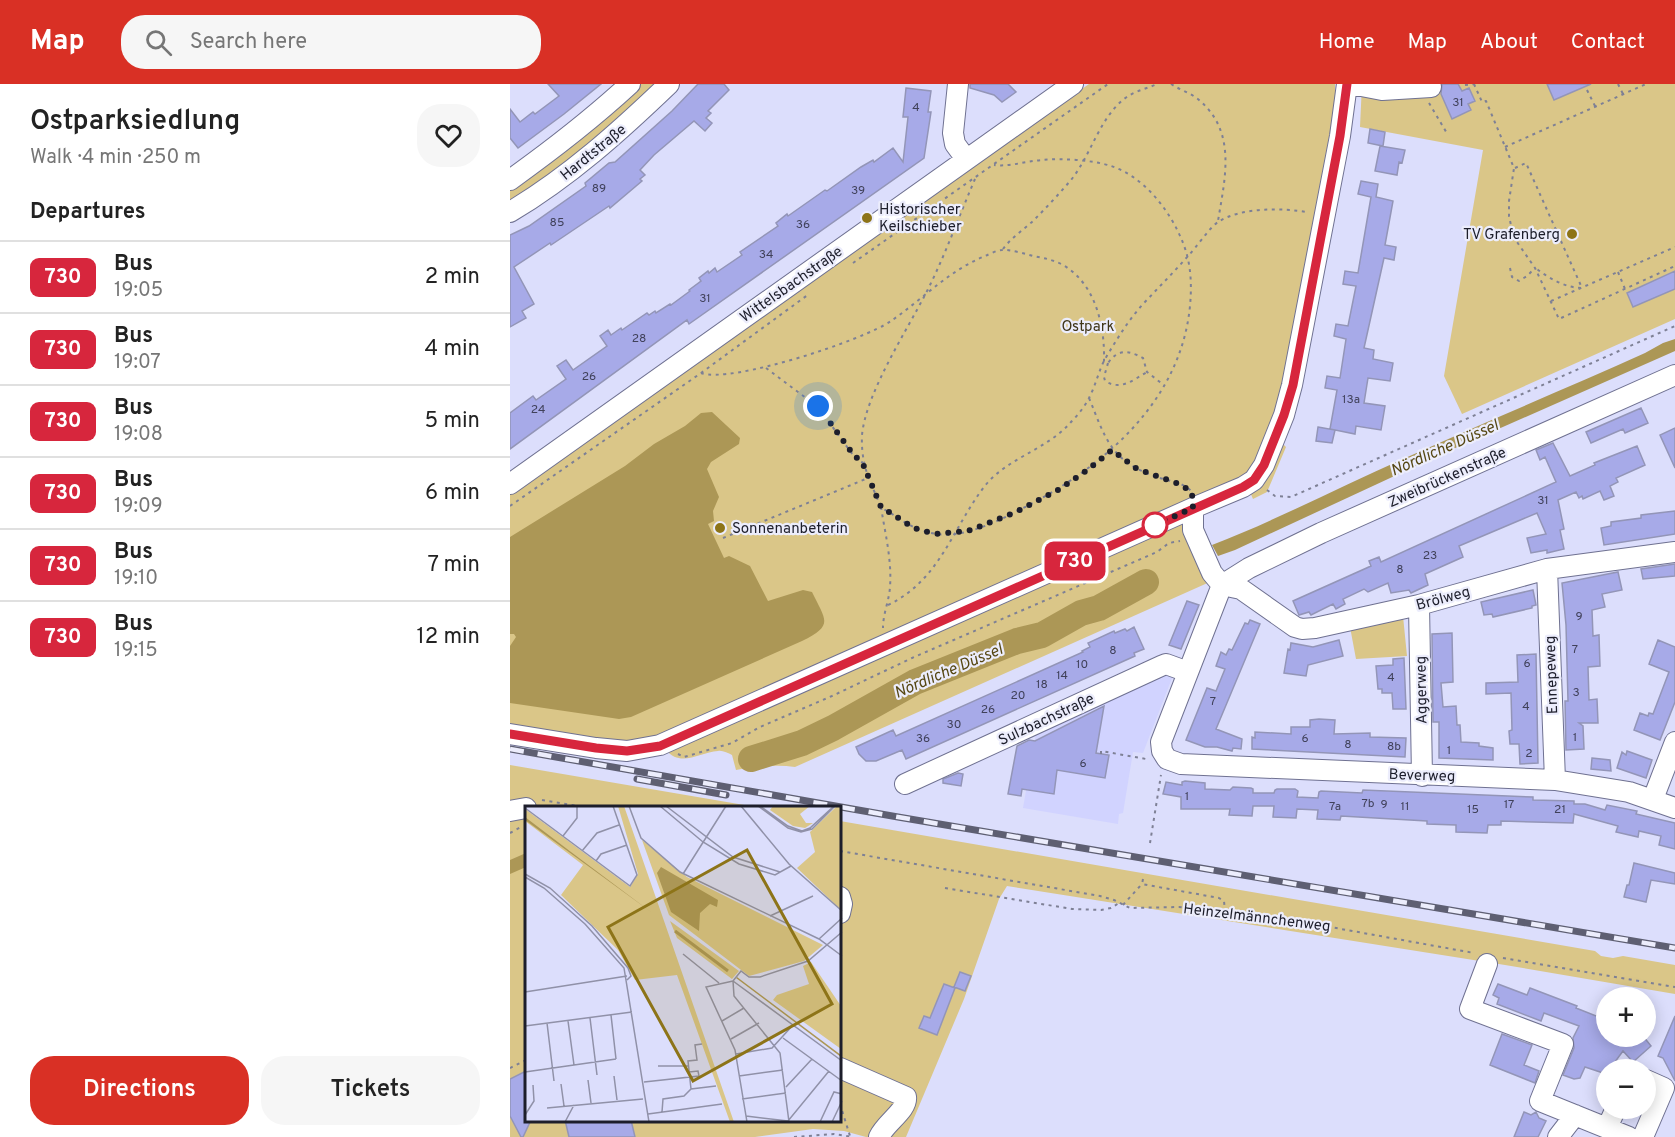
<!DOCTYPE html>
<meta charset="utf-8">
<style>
body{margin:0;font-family:Overpass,sans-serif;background:#f6f6f6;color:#222;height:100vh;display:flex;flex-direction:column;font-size:22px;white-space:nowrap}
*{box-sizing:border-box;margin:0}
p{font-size:20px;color:#767676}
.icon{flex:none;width:33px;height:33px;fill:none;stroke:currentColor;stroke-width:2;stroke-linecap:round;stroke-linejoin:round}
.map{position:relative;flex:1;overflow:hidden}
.sheet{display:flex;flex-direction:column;background:#fff;width:510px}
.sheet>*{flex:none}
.badge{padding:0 12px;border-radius:9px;font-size:21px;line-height:39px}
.buttons{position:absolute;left:1086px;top:903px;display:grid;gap:12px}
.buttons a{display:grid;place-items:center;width:60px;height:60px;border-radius:50%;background:#fff;box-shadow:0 3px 15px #0003;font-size:30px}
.you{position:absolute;width:30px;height:30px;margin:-15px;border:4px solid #fff;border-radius:50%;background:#1a73e8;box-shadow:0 0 0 9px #1a73e833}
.map>.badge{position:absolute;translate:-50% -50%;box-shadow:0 0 0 3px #fff}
h2{padding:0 30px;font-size:22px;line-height:54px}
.round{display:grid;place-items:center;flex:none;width:63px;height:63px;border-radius:24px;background:#f6f6f6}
.head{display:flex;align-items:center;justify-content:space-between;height:102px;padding:0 30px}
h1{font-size:28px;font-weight:600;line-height:45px}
.primary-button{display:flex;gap:12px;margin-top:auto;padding:12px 30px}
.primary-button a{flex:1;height:69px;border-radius:24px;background:#d93025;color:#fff;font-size:24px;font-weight:600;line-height:69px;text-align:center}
.primary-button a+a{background:#f6f6f6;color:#222}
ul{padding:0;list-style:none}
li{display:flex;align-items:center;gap:18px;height:72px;padding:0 30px;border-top:2px solid #e0e0e0}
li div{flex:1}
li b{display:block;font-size:22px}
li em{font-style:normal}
li .badge{min-width:66px;font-weight:700;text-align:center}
header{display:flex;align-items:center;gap:36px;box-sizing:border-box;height:84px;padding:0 30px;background:#d93025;color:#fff}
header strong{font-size:28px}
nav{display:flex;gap:33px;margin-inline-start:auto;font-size:21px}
.search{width:420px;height:54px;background:#f6f6f6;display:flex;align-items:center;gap:15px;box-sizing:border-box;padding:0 21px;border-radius:24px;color:#767676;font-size:22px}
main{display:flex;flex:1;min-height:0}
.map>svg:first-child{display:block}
.built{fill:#d1d3ff}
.green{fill:#dac688}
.water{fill:#ac9756}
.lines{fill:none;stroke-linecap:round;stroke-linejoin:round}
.river{stroke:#ac9756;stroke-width:26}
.building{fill:#a7aae8;stroke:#9395b7;stroke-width:1.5}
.minor-casing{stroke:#6f7191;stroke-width:22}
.path{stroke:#7e8095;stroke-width:2;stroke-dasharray:3 4.5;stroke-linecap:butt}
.minor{stroke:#fff;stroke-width:20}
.rail-casing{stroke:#5e5f72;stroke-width:7}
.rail{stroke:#ecedfc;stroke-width:4.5;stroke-dasharray:14;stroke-linecap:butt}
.line-casing{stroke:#fff;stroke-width:14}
.line{stroke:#d7263d;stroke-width:9}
.walk{stroke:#1d1e2b;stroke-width:6;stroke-dasharray:0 10.8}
.poi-dot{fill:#8d7418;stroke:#ecedfc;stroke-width:2}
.stop-dot{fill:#fff;stroke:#d7263d;stroke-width:3}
.labels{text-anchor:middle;stroke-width:4.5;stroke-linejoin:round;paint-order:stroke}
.number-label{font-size:12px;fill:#40415a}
.street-label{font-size:15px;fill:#1d1e2b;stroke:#ecedfc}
.poi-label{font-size:15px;fill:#1d1e2b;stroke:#ecedfc;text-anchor:start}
.park-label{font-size:15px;fill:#3f3517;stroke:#ecedfc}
.water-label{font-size:16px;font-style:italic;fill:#564713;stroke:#ecedfc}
.inset-river{fill:none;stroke:#ac9756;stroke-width:3}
.inset-road{fill:none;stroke:#9091a8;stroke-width:1.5}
.view{fill:#8d7418;fill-opacity:0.15;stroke:#8d7418;stroke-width:3}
.inset-edge{fill:none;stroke:#1d1e2b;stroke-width:3}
</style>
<header>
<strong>Map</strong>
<div class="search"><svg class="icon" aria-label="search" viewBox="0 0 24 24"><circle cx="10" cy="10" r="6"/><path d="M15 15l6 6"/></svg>Search here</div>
<nav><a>Home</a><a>Map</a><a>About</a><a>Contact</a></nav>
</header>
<main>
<section class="sheet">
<div class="head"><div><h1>Ostparksiedlung</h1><p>Walk · 4 min · 250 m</p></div><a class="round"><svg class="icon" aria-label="heart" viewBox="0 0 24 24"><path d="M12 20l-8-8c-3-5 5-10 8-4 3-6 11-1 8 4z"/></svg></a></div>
<h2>Departures</h2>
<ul>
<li><span class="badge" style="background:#d7263d;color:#fff">730</span><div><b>Bus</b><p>19:05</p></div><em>2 min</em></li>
<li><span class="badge" style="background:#d7263d;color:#fff">730</span><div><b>Bus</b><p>19:07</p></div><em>4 min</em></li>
<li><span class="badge" style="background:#d7263d;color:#fff">730</span><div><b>Bus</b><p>19:08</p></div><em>5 min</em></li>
<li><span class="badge" style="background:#d7263d;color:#fff">730</span><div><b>Bus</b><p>19:09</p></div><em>6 min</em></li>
<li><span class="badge" style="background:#d7263d;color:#fff">730</span><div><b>Bus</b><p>19:10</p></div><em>7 min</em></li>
<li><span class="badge" style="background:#d7263d;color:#fff">730</span><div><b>Bus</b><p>19:15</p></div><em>12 min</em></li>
</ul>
<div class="primary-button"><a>Directions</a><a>Tickets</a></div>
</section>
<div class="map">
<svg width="1165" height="1053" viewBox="0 0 1165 1053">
<rect width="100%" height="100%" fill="#dcdefc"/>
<!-- built -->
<path class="built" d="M664,589L633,669L623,668L613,729L609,730L608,740L513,724L526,649L650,591Z"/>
<!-- green -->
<path class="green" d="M126,0H154L0,124V101Z
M579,0H825V22L768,321L748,376L736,391L154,652L123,659L0,648V410Z
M852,0H1165V235L952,330L934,292L973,66L850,43Z
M773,360L776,363L757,408L743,415L740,408L764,382Z
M674,435L702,497L285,683C265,680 245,683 226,686L222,671C218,669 212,666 208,667C190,668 171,684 156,666Z
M893,532L897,572L846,575L840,543Z
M0,681L246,723H16V1036H330V737L1085,867L1091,872L1103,874L1113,872L1165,881V910L995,881L497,802L489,815L454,915L396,1053H356L334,1047L303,1045L245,1053H0Z"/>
<!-- water -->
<path class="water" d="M1165,255V267L934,369L725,466L708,472L702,461C767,436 829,403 893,375C973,339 1055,305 1135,269L1153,259Z
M202,328L230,354L229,360L201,378L197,385L209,413L203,427L204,437L198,440L214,474L219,472L240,482L258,517L293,506L302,508C316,537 324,541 292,557L121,633L109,635L0,619V562L6,553L4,550H0V453L115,382L144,360L175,342L191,329Z
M16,769V783L0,790V776Z"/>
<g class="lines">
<!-- river -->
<path class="river" d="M241,675L292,659L323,644L405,598L507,557L532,551L571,529L589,524L636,498"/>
</g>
<!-- building -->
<path class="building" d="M38,0H91L54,30L8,64L0,54V25L10,38L23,28L25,30L49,12Z
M188,0H214L219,6L198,27L201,29L196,34L202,39L195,47L184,37L144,71L130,86L135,91L130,95L132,97L100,124L99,122L41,161L40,159L4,183L24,220L12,227L16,234L0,243V151L19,142L76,102L75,99L99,79L105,78L162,27Z
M460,0H498L506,8L492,18L484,11L460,4Z
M932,0H948L952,7L959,4L965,17L958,20L961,26L942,35L931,10Z
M1037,0H1081L1044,16Z
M396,4L421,7L418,28H421L414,74L179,240L177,236L0,365V329L23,312L26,316L56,295L47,282L56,276L63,286L97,262L90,252L98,246L101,251L111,244L112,246L137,229L139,231L145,227L146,229L160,220L161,221L180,207L179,206L191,197L189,194L198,187L199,189L205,184L207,188L232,171L230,168L268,142L266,139L277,130L278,132L315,106L317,107L351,83L363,76L364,78L383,64L393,78L398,33H393Z
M860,45L875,48L873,62L858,59Z
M870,62L895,66L892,79L889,78L887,91L865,87Z
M851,97L868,100L866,113L883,117L875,161L886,163L884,176L874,174L854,264L864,266L863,275L883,279L880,297L858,294L854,319L875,322L871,346L846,342L845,350L820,345L827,306L815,304L817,292L830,294L836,255L824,252L826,240L838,242L846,202L833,200L835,187L848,189L861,113L848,110Z
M1165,187V205L1123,223L1117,209Z
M1131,324L1138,339L1115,349L1113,345L1081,359L1076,348Z
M808,343L825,346L822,359L806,357Z
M1165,344V384L1150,351Z
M1043,359L1060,392L1085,381L1084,379L1127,362L1135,381L1106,394L1108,398L1100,402L1104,412L1094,416L1090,407L1073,415L1072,412L1069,414L1066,408L1048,416L1054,445L1050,446L1054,465L1037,469V466L1021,469L1017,454L1036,450L1027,429L949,462L953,473L915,490L918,501L901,509L899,506L881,509L878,499L858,508L854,505L833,515L835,520L826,525L823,520L801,531L799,528L789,531L783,517L861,482L859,477L869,473L871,478L1046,398L1035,373L1030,376L1026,366Z
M1165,427V450L1094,461L1091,444L1101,442V438L1131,434V431Z
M1165,480V492L1133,495L1131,485Z
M1108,488L1112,506L1092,510L1095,523L1082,526L1083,552L1089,551L1090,582L1078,583L1079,616L1087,615L1088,639H1069L1073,642L1074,665L1056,666L1055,617H1058L1056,541L1052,499Z
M1023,506L1026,521L1022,522V524L983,533L982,530L974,531L971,518Z
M677,517L689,521L671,565L659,561Z
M740,536L750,540L706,645L732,655L731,665L723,664L722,667L707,663H695L676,656L697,604L706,607L715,585L706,582L711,568L716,571L719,565L722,566L735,539L738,540Z
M624,543L634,565L624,569L625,572L396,675L392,666L366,677H356L349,670L346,663L383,646L386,652L573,568L572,567L580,563L578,559L604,547L605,549L615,545L617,547Z
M942,549L943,598L931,599L933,623L946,622L947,641H950L951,658L969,659V662L983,664V676L929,674V638H923L922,550Z
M829,556L833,572L798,581L796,592L774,589L778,565L780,566L781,559L803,563Z
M1148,556L1165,563V618L1150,656L1124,646L1130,629L1138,632L1139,629L1143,630L1159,588L1139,580Z
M1026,570L1028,679L1010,680L1009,660H1000L999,647L1002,646L1001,609L976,610V599L1008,598L1007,571Z
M894,574L896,625H883L882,609H872V605H868L866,582L883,581V575Z
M594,622L586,669L599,671L595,694L547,686L544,710L512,705L511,712L498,710L507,662L519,656L525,657Z
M809,635L825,636L824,650L860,649V653L896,654L895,673L742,665V653L745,654V648L781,650V643H800V636Z
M1117,667L1142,676L1136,694L1107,684L1112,668L1116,671Z
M1082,674L1100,676L1101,687L1081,685Z
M448,689L453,690L451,702L433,699V695Z
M675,697L695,699V705L720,706L723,703L741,704L743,705V709H764L765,706L767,705H785L788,707L787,713L808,714L809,708L811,707L852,709L853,706L1023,713V716L1064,717V720H1075L1095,726L1097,721L1127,727L1126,730L1165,739V765L1149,761L1151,752L1129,747L1128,753L1106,748L1108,742L1064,730L1063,739L991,737V741H978L977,749L946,748V741L917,740V737L831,732L830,736L807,735L808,726L787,725L786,734L763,733L764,722H743L742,732L719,731L720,725H671V713L653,710L656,698L672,701V698Z
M1124,779L1165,789V800L1141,796L1136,818L1114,813L1117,801H1119Z
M450,888L461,892L455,907L444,903Z
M434,900L445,904L427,951L409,944L414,932L420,934Z
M988,900L1017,911L1020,904L1067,922L1066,924L1086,932L1088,931L1096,936V952H1133L1141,962L1123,978L1113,967L1099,986H1096V990L1075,983L1070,994L1064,995L1053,991L1064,964L1063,954L1069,942L1034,929L1031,937L987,920L989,914L983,911Z
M1165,932V997L1153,974L1148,972Z
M992,950L1022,961L1014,981L1029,987L1025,999L980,981Z
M16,987V1036H21L13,1053H11L0,1032V995Z
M1014,1028L1021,1031L1026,1028L1029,1034L1036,1037L1028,1053H1004Z
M55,1036H121L125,1053H59Z"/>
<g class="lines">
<!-- minor casing -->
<g class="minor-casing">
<path id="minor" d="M448,0L443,49L445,60L456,75
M841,0L872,6L921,3
M0,96C42,66 82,35 120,0
M0,128C59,93 110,47 159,0
M0,400L563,0
M683,424V446L702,489L712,501
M1037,485L1045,696
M712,501L651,658L652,667L657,675L671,680L1045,696L1119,708L1165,724
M712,501L739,484L811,449L1165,291
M712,501L731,505L785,543L792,545L805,544L909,521L1037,485L1165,468
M909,521L912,692
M0,650L86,664L117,667L150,661L683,424L733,403L744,396L754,381L774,331L782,301L830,52L837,0
M395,700L651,582L656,580L678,588
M1143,715L1165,658
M0,727L16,724
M330,813L332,820L330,829
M977,880L960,925L1053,960L1030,1017L1119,1053
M330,984L396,1013C398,1026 375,1039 369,1053
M1097,1044L1106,1024
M1048,1053L1065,1031
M1133,1053L1154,1004L1136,996"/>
</g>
<!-- path -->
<path class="path" d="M661,0C670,6 681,9 689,16C727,48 715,94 708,137
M964,0L972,18L976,17L1004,84L999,117V132L1002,146L1007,158L1025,184L1049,235L1165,182
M1108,0L1113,10
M955,1L964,0
M1077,6L1085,22
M919,19L938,51
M995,63L1136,0
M1005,84L1016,79L1072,204C1056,204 1040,195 1027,185
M465,95C449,132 435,172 416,209C396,248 356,309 352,351C351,373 356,390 365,409C367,413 369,420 372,423C375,427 381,429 385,432C404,445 422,453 446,450C472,446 498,432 521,420C598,379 671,315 680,222C682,200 681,179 673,159C661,128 635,93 601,82C583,76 551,74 532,76C515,77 501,83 484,81
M493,165C501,154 513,146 523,137C536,124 549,110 561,96C581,71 589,35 614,15C624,7 636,5 647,0
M343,179L598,0
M1000,184L1002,193L1009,197L1017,192L1025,184
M1108,188L1115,205
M1041,217L1165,163
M598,279L594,293L595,297C611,307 623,296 637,288
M256,284L308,323L343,371L353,379
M191,289C221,300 354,256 381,237C413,215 438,187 475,172C480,170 487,166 492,166C499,165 516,170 523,172C534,174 544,176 553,181C586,200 595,243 594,277L598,279C608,265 618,266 633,274L637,288L655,302
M579,314C596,355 600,377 647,393C658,397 673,398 681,407
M757,406L765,412L781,413L1165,242
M0,422L191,289L299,210
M371,423C375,449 382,476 380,503C379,517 373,530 373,544
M213,454L358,394
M378,521C430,496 442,445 474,403C496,374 537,366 561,338C568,331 576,321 580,312C586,300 589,286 595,275C607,255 619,235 634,219C649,203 664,188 678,172C687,163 698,145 708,138C731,123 772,124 797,128
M168,670L174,673L222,659L250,643L322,612L402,574L647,468L659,459L670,457
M591,670V667L636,675
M32,716L73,723
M0,749L11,743
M640,759L651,691
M330,767L590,812L604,816L620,824L669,823L776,835L964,869
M633,795L632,800L709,814L714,817L715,827
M435,804L562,825L591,826L601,824L609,819
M613,821L631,801
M993,874L1165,903
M0,984L16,976
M330,1020L340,1052
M284,1053L324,1050L343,1053"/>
<!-- minor -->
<use href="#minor" class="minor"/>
<!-- rail casing -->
<g class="rail-casing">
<path id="rail" d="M0,665L388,733L1165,864
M127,695L216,711"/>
</g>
<!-- rail -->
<use href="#rail" class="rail"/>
</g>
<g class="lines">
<!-- line casing -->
<g class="line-casing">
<path id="line" d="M0,650L86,664L117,667L150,662L733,403L744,396L754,381L774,331L783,301L830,52L837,0"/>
</g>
<!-- line -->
<use href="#line" class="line"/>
<!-- walk -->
<path class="walk" d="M308,322L343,370L353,380L371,423L404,444L425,450L458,447L506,428L548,406L576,387L602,366L627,385L672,401L682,409L683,424L645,441"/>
</g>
<!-- markers -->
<g class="poi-dot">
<circle cx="357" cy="134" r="6"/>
<circle cx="1062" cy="150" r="6"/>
<circle cx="210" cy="444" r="6"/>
</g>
<circle class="stop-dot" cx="645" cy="441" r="12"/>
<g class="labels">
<!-- number labels -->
<g class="number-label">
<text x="948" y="22">31</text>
<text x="406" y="27">4</text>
<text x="89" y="108">89</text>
<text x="348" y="110">39</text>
<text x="47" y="142">85</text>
<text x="293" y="144">36</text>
<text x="256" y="174">34</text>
<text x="195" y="218">31</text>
<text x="129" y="258">28</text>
<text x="79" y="296">26</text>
<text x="841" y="319">13a</text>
<text x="28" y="329">24</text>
<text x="1033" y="420">31</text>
<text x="920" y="475">23</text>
<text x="890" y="489">8</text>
<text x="1069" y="536">9</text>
<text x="1065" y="569">7</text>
<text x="603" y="570">8</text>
<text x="1017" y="583">6</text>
<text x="572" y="584">10</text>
<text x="552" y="595">14</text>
<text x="881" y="597">4</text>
<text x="532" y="604">18</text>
<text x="1066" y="612">3</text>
<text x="508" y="615">20</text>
<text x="703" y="621">7</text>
<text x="1016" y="626">4</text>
<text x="478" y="629">26</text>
<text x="444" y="644">30</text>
<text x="1065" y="657">1</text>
<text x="413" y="658">36</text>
<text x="795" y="658">6</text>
<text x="838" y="664">8</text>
<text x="884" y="666">8b</text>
<text x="939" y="670">1</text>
<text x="1019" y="673">2</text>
<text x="573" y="683">6</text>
<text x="677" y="716">1</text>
<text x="858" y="723">7b</text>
<text x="874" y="724">9</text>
<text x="999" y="724">17</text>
<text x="825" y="726">7a</text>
<text x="895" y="726">11</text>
<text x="963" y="729">15</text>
<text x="1050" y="729">21</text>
</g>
<!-- street labels -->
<g class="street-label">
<text transform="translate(83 68) rotate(-39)" y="5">Hardtstraße</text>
<text transform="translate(281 200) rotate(-35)" y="5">Wittelsbachstraße</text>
<text transform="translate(937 393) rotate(-24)" y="5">Zweibrückenstraße</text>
<text transform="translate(933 514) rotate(-15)" y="5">Brölweg</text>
<text transform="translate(1041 591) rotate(-92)" y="5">Ennepeweg</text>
<text transform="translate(911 606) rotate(-91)" y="5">Aggerweg</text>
<text transform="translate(536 635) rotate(-25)" y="5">Sulzbachstraße</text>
<text transform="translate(912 691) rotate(2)" y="5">Beverweg</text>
<text transform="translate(747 833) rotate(7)" y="5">Heinzelmännchenweg</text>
</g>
<!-- poi labels -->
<g class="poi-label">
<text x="369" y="130">Historischer<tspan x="369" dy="17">Keilschieber</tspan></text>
<text x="1050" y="155" text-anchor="end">TV Grafenberg</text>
<text x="222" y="449">Sonnenanbeterin</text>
</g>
<!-- park labels -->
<g class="park-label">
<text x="578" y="247">Ostpark</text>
</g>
<!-- water labels -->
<g class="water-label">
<text transform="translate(934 363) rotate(-24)" y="6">Nördliche Düssel</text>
<text transform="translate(438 586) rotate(-23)" y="6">Nördliche Düssel</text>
</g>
</g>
<!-- overview -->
<g transform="translate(15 722)">
<rect width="316" height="316" fill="#dcdefc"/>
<path d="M93,0H99L209,316H205L152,169L110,174L93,144L36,89L58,59L0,15V3L105,81L113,68ZM248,0H285L275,8L281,17H288L280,22L268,20L245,4ZM312,0H316V104L272,62L290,46L285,26ZM117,34L162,71L298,139L279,155L224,170L144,109ZM145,115L214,165L207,173L152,132ZM286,156L316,200V243L248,194L252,189L284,178L278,160Z" fill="#dac688"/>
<path d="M0,11L46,46L126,106L0,14ZM136,61L193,94L192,101L185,98L175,107L174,125L146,106L132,67ZM212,171L316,249V251L211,172Z" fill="#ac9756"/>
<path class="inset-river" d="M150,125L203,165"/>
<path class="inset-road" d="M104,0L116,32L155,66L294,133L317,150M135,0L178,36L214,58L250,69L266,60M141,0L208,51L255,66M216,0L264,58L317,105M233,0L263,22L276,26L287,23L310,0M235,0L263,20L277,25L285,22L309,0M0,2L105,80L112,69L88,0M38,30L52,12V0M57,45L72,27L94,19M71,55L76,48L102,39M0,68L25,82L67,120L103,162L106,170L102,174M158,68L201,0M0,71L19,82L60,118L99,162L124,316M245,110L288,90M294,133L317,112M158,148L194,177M208,175L181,181L210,244L222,316M208,175L209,190L255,247L264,316M208,175L317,255M208,175L216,165L224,171H235L283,155L317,126M0,186L102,170M86,209L91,253M65,212L72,269M43,215L49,259M197,215L219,202M22,217L29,275M0,220L107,206M258,232L317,275M206,233L234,217M211,248L247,242L268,219M133,260H163M0,266L91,253M89,270L92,294M214,270L258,264M63,274L66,297M119,276L174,270L173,265L164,266M36,278L39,300M261,281L287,253M166,283L163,255L172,254L170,239L177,238M217,293L261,287M22,302L118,293M137,306L138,293L159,290L166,283L191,280M123,308L197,298M0,309L9,295L8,279M221,310L263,315L304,265M40,316L49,299M295,316L309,286L317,288M307,316L317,295"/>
<path class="view" d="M222,44L307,198L168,275L83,121Z"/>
<rect width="316" height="316" class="inset-edge"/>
</g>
</svg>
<div class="buttons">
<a>+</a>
<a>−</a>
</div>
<div class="you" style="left:308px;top:322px"></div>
<b class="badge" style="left:565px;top:477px;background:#d7263d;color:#fff">730</b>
</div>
</main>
